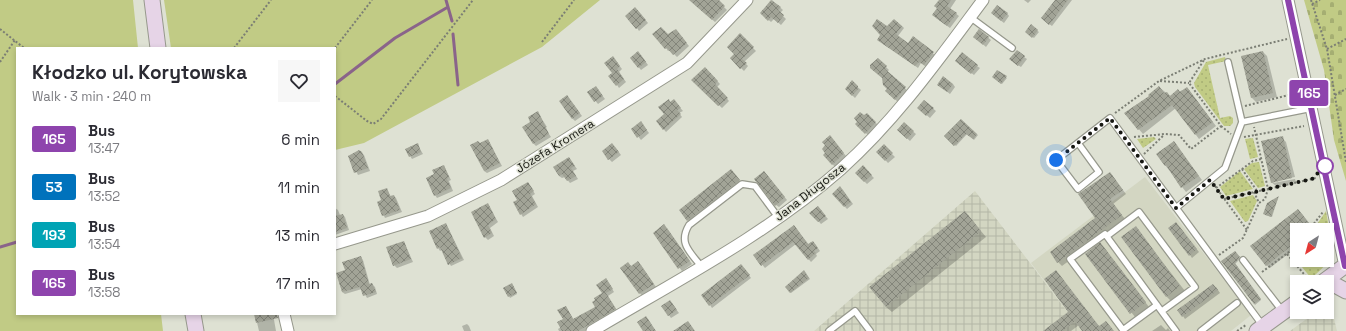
<!DOCTYPE html>
<meta charset="utf-8">
<style>
body{margin:0;font-family:"Space Grotesk",sans-serif;background:#f7f7f7;color:#2b2b33;height:100vh;display:flex;flex-direction:column;font-size:15px;white-space:nowrap}
*{box-sizing:border-box;margin:0}
p{font-size:13px;color:#7c7c81}
.icon{flex:none;width:22px;height:22px;fill:none;stroke:currentColor;stroke-width:2;stroke-linecap:round;stroke-linejoin:round}
.map{position:relative;flex:1;overflow:hidden}
.details{position:absolute;left:16px;top:47px;width:320px;height:268px;display:flex;flex-direction:column;background:#fff;border-radius:0px;box-shadow:0 2px 6px #0003}
.details>*{flex:none}
.badge{padding:0 8px;border-radius:3px;font-size:14px;line-height:26px}
.needle{width:26px;rotate:216deg}
.controls{position:absolute;left:1290px;top:223px;display:grid;gap:8px}
.controls a{display:grid;place-items:center;width:44px;height:44px;border-radius:0px;background:#fff;box-shadow:0 2px 6px #0003;font-size:20px}
.you{position:absolute;width:20px;height:20px;margin:-10px;border:3px solid #fff;border-radius:50%;background:#1a73e8;box-shadow:0 0 0 6px #1a73e833}
.map>.badge{position:absolute;translate:-50% -50%;box-shadow:0 0 0 2px #fff}
.round{display:grid;place-items:center;flex:none;width:42px;height:42px;border-radius:0px;background:#f7f7f7}
.headline{display:flex;align-items:center;justify-content:space-between;height:68px;padding:0 16px}
h1{font-size:19px;font-weight:800;line-height:30px}
ul{padding:0;list-style:none}
li{display:flex;align-items:center;gap:12px;height:48px;padding:0 16px}
li div{flex:1}
li b{display:block;font-size:15px}
li em{font-style:normal}
li .badge{min-width:44px;font-weight:700;text-align:center}
.map>svg:first-child{display:block}
.built{fill:#d3d6c2}
.industrial{fill:url(#industrial-grid)}
.grass{fill:url(#grass-dots)}
.cemetery{fill:url(#cemetery-stones)}
.garden{fill:#c1cb85}
.shadow{fill:#0003}
.lines{fill:none;stroke-linecap:round;stroke-linejoin:round}
.stream{stroke:#8a648a;stroke-width:3}
.building{fill:url(#building-cross-hatch)}
.lane-casing{stroke:#96988c;stroke-width:8}
.street-casing{stroke:#96988c;stroke-width:13}
.secondary-casing{stroke:#96988c;stroke-width:17}
.path{stroke:#7b7e74;stroke-width:2;stroke-dasharray:2 2;stroke-linecap:butt}
.lane{stroke:#fff;stroke-width:5.5}
.street{stroke:#fff;stroke-width:11}
.secondary{stroke:#e6d4e7;stroke-width:15}
.line-casing{stroke:#fff;stroke-width:9}
.line{stroke:#8e44ad;stroke-width:6}
.walk{stroke:#161712;stroke-width:4;stroke-dasharray:0 7.2}
.stop-dot{fill:#fff;stroke:#8e44ad;stroke-width:2}
.labels{text-anchor:middle;stroke-width:3;stroke-linejoin:round;paint-order:stroke}
.street-label{font-size:12px;fill:#161712;stroke:#dee1d3}
</style>
<div class="map">
<svg width="1346" height="331" viewBox="0 0 1346 331">
<defs>
<pattern id="industrial-grid" width="8" height="8" patternUnits="userSpaceOnUse"><rect width="8" height="8" fill="#d3d6c2"/><path d="M0 4h8M4 0v8" fill="none" stroke="#b4b7a6"/></pattern>
<pattern id="grass-dots" width="8" height="8" patternUnits="userSpaceOnUse"><rect width="8" height="8" fill="#c1cb85"/><path d="M2 2h.1M6 6h.1" fill="none" stroke="#a5ae72" stroke-width="1.8" stroke-linecap="round"/></pattern>
<pattern id="cemetery-stones" width="16" height="16" patternUnits="userSpaceOnUse"><rect width="16" height="16" fill="#c1cb85"/><path d="M2 7V4a2 2 0 0 1 4 0v3zM10 15v-3a2 2 0 0 1 4 0v3z" fill="#a5ae72"/></pattern>
<pattern id="building-cross-hatch" width="8" height="8" patternUnits="userSpaceOnUse"><rect width="8" height="8" fill="#a2a497"/><path d="M0 0l8 8M0 8l8-8" fill="none" stroke="#83857a"/></pattern>
</defs>
<rect width="100%" height="100%" fill="#dee1d3"/>
<!-- built -->
<path class="built" d="M1145,177L1251,315L1231,331H1082L1031,263Z"/>
<!-- industrial -->
<path class="industrial" d="M975,191L1082,331H814Z
M1330,302L1337,331H1290L1316,312H1327V304Z"/>
<!-- grass -->
<path class="grass" d="M1225,57L1226,61L1208,65L1220,118L1230,116L1233,118V123L1230,126H1224L1195,87L1194,83L1206,62Z
M1154,137L1156,139L1143,148L1137,139Z
M1253,138L1258,157L1250,159L1245,139Z
M1259,162L1265,186L1258,188L1244,169L1252,163Z
M1240,171L1253,189L1226,196L1220,187Z
M1253,195L1257,201L1248,221L1245,222L1230,201Z
M1326,211C1331,243 1341,256 1311,278L1292,255L1297,250V260H1327V230H1313Z"/>
<!-- cemetery -->
<path class="cemetery" d="M1304,0H1346V181L1334,140L1324,70Z"/>
<!-- garden -->
<path class="garden" d="M0,0H133L138,48H17V314H161L163,331H0Z
M164,0H600L542,47L364,143L335,150V48H171Z"/>
<!-- shadow -->
<path class="shadow" d="M695,0H717L727,10L715,22L695,5Z
M772,0L783,10L780,13L786,19L781,25L774,19L771,22L761,13Z
M940,0H956L950,9L959,16L950,28L936,18Z
M1024,0H1031L1028,3Z
M1056,0H1072L1052,26L1045,21Z
M638,11L648,23L639,31L637,28Z
M1007,13L1009,16L1004,23L995,16Z
M902,26L904,28L898,36L908,45L913,38L935,55L926,67L921,63L918,68L881,42L888,28Z
M1031,26L1039,32L1034,38L1026,32Z
M979,30L991,40L986,47L977,39Z
M678,33L689,46L677,57L670,50L668,51L666,48L668,35Z
M740,35L756,51L744,62L748,66L744,71L731,58L735,54Z
M1263,52L1267,56L1277,97L1256,102L1252,98L1243,57Z
M641,55L648,65L641,70L631,58Z
M1024,57L1027,59L1021,67L1013,62Z
M878,59L889,70L887,72L908,91L898,102L889,94L890,93Z
M615,60L622,69L619,72L626,82L619,88L617,85L613,73Z
M959,63L977,66L980,68L974,75Z
M705,68L720,84L717,87L729,101L722,108L693,80Z
M998,71L1007,78L1002,84L993,77Z
M852,82L861,90L855,98L846,89Z
M953,84L955,87L950,94L941,87Z
M1159,87L1170,96L1187,88L1216,126L1199,139L1176,108L1143,134L1125,113L1150,96Z
M598,90L605,99L598,104L588,92Z
M567,96L582,116L575,121L572,118Z
M924,101L936,111L930,118L918,108Z
M671,103H676L683,111L679,113L682,117L666,132L657,121L665,114Z
M538,113L547,127L545,128L551,137L536,146L533,143L532,122Z
M867,114L878,125L868,135L856,124Z
M961,121L978,135L974,140L967,134L956,146L946,136Z
M904,124L916,134L910,141L898,130Z
M643,125L649,133L641,140L632,129Z
M1282,138L1286,142L1295,177L1273,181V183L1295,179L1296,182L1276,186L1271,182Z
M832,139L846,156L835,167L824,155Z
M488,140L502,166L487,173L484,171Z
M417,144L423,154L412,159L406,149Z
M884,146L895,157L888,163L878,152Z
M615,147L621,155L612,162L609,159Z
M1177,147L1202,180L1186,192L1165,165Z
M361,152L364,155L370,171L358,175L349,157Z
M569,158L577,169L573,171L578,179L570,183L565,177L562,178L559,176Z
M444,166L451,180L449,181L453,191L437,198L435,195V174Z
M863,167L874,178L867,184L856,173Z
M734,173L741,183L691,223L688,220Z
M1110,173L1126,194L1113,204L1125,219L1062,266L1058,262L1097,218Z
M767,175L787,200L779,207L776,205Z
M528,183L535,194L532,196L538,207L523,217L514,203L518,200Z
M387,189L391,197L394,196L396,198L402,212L385,218L378,203L382,201Z
M843,190L853,204L847,209L833,194Z
M1278,198L1272,217L1265,215L1268,204Z
M488,205L498,222L490,228L494,236L488,240L485,237Z
M335,208L338,210L340,215H343L345,217L349,230L335,235Z
M820,210L828,219L821,224L811,213Z
M965,212L986,237L892,312L886,307Z
M1302,214L1312,227L1308,230H1297V238L1294,240L1297,247L1270,268L1266,265Z
M446,224L464,260L451,266L442,250L440,251L438,248Z
M794,226L809,245L815,244L820,251L816,254L817,256L811,262L796,244L765,268L755,256Z
M1178,226L1199,252L1192,258L1190,255Z
M667,228L692,264L682,271L654,233Z
M1136,228L1185,291L1172,302L1166,296Z
M404,242L413,262L397,268L394,265Z
M1104,248L1149,307L1135,317L1086,254Z
M1235,252L1240,259L1235,264L1261,300L1255,305L1223,261Z
M361,257L363,260L370,285L372,284L375,287L377,294L367,298L362,289L345,294L342,292L346,271Z
M641,265L656,287L642,296L621,268Z
M744,268L751,278L712,308L710,305Z
M804,271L810,279L791,293L786,287Z
M1056,272L1099,327L1113,331H1084L1079,325L1071,331H1053L1070,312Z
M608,282L614,292L608,296L618,312L585,331H559L558,329L561,327L564,320L566,307L574,320L596,307Z
M513,286L517,294L510,298L505,288Z
M1216,287L1220,293L1185,319L1183,316Z
M672,304L679,313L671,318L662,306Z
M255,314H273L276,331H259Z
M467,324L469,326L471,331H464L462,326Z
M1161,325L1166,330L1168,328L1170,331H1152Z"/>
<g class="lines">
<!-- stream -->
<path class="stream" d="M446,0L452,21
M453,34L458,85
M335,84L395,38L448,7
M0,247L17,242"/>
</g>
<!-- building -->
<path class="building" d="M689,0H719L725,6L712,20Z
M771,0L781,7L778,10L784,15L778,23L771,17L768,21L760,13Z
M939,0H951L947,6L957,13L947,26L932,15L937,8L934,6Z
M1055,0H1068L1049,25L1041,18Z
M997,5L1008,13L1001,21L991,13Z
M635,7L646,20L636,29L625,16Z
M877,19L887,26L894,19L902,26L896,34L908,43L913,36L934,52L924,65L919,62L915,66L877,40L880,35L872,26Z
M1031,24L1038,30L1032,38L1025,32Z
M661,27L668,34L676,29L687,43L673,55L667,48L665,49L652,34Z
M979,29L989,37L983,45L973,37Z
M740,33L754,47L742,59L747,63L740,69L730,58L734,54L727,47Z
M1017,50L1025,56L1018,66L1009,59Z
M638,51L646,62L638,68L630,58Z
M1263,51L1273,93L1251,98L1241,56Z
M962,52L978,65L971,74L955,61Z
M613,56L620,66L617,69L624,79L616,86L608,76L612,73L604,63Z
M878,58L887,66L885,69L906,87L895,100L885,91L887,89L883,85L882,78L870,68V65Z
M705,67L718,81L715,84L728,98L718,106L691,80Z
M997,70L1007,76L1001,84L992,77Z
M943,76L953,84L947,92L937,85Z
M852,80L858,86V89L852,96L845,89Z
M596,86L603,96L594,102L587,92Z
M1159,86L1164,93L1167,92L1170,96L1178,89L1180,92L1187,87L1213,122L1195,135L1172,105L1138,130L1124,113L1149,96L1148,95Z
M567,95L580,113L572,119L559,101Z
M669,99L670,102L674,99L681,108L677,110L681,114L663,130L656,121L664,114L658,107Z
M924,100L934,108L926,116L917,108Z
M538,111L549,134L533,144L522,127L530,122L528,117Z
M860,112L864,115L867,113L876,122L865,134L855,124L857,122L854,118Z
M961,119L977,134L973,139L966,134L954,146L944,136Z
M641,121L647,130L637,138L631,129Z
M904,122L914,131L907,139L897,130Z
M830,135L844,153L832,165L823,155L825,153L822,149L825,145L822,142Z
M1283,136L1292,178L1271,183L1261,141Z
M488,139L500,163L484,171L470,145L478,141L480,143Z
M1174,141L1199,176L1181,188L1166,165L1165,166L1156,154Z
M418,143L421,152L409,157L405,149Z
M612,143L619,152L608,160L602,151Z
M884,144L893,153L885,161L876,152Z
M359,150L362,152L368,168L354,173L348,156Z
M569,157L575,166L571,168L576,176L567,181L562,174L559,176L553,167Z
M444,165L449,177L447,179L451,188L434,196L426,178L434,174L432,170Z
M863,165L872,175L864,182L855,173Z
M731,169L740,180L687,221L679,210Z
M764,171L785,197L775,206L754,179Z
M1110,172L1123,190L1110,199L1122,215L1057,263L1050,252L1095,218L1078,194Z
M528,182L534,191L530,194L536,204L520,215L513,202L517,200L512,191Z
M840,186L851,202L844,207L832,194Z
M387,188L390,196L394,195L400,210L382,216L377,202L381,200L378,191Z
M1279,196L1271,217L1263,214L1267,203Z
M488,203L496,219L488,225L492,233L484,238L471,212Z
M818,206L826,216L818,222L809,213Z
M1298,209L1309,223L1297,230L1292,236L1296,242L1266,266L1250,246Z
M965,211L981,231L886,307L869,287Z
M343,214L347,228L335,232V216Z
M1176,222L1197,249L1189,256L1168,228Z
M446,223L462,258L448,265L440,247L437,249L429,231Z
M664,224L690,261L678,269L653,233Z
M794,225L808,244L813,241L818,248L814,251L816,253L808,260L793,242L761,266L753,255Z
M1136,226L1180,286L1166,297L1121,237Z
M404,241L411,259L393,266L386,247Z
M1100,242L1146,302L1130,314L1085,254Z
M1235,251L1240,257L1235,263L1261,299L1254,304L1221,261Z
M361,256L369,284L372,283L376,292L363,296L360,287L342,292L336,273L345,270L342,262Z
M638,261L654,284L639,294L620,268L628,262L631,266Z
M741,264L750,275L709,306L701,295Z
M804,270L809,278L790,293L785,287Z
M1056,270L1099,326L1106,321L1114,331H1082L1075,321L1063,331H1043L1068,312L1044,279Z
M606,278L613,289L606,293L616,309L578,331H562L557,322L563,319L557,310L566,306L573,319L595,307L592,302L595,300L594,298L602,293L596,285Z
M512,283L517,293L508,297L503,288Z
M1213,284L1218,290L1182,317L1177,310Z
M670,300L677,310L668,316L661,306Z
M254,314H277L278,318L256,323Z
M646,316L656,331H643L637,322Z
M688,321L695,331H673Z"/>
<g class="lines">
<!-- lane casing -->
<g class="lane-casing">
<path id="lane" d="M970,17L1012,48
M1228,62L1242,122L1312,108
M1078,143L1099,172L1078,189L1056,160L1110,118L1263,326
M1176,208L1225,168L1242,122
M1107,236L1139,212L1195,287L1162,311
M1243,260L1283,312
M701,266C690,252 678,243 689,225L742,184L755,186L778,217
M1157,305L1123,330L1070,259L1105,234L1176,331
M829,331L855,311L870,331
M1201,331L1237,303"/>
</g>
<!-- street casing -->
<g class="street-casing">
<path id="street" d="M1288,0L1345,266
M335,244L428,216L501,180L687,63L747,0
M284,314L288,331
M592,331C676,281 766,235 841,169C896,120 939,59 983,0"/>
</g>
<!-- secondary casing -->
<g class="secondary-casing">
<path id="secondary" d="M152,0L158,48
M1323,282L1346,265
M1327,285H1335L1346,291
M193,314L196,331
M1257,331L1297,302"/>
</g>
<!-- path -->
<path class="path" d="M1311,0L1327,49L1346,162
M1312,4L1320,0
M0,29L24,48
M542,42L574,0
M234,48L271,0
M335,48L372,0
M1327,49L1346,39
M0,62L15,40
M1160,81L1189,83
M1335,95L1346,89
M335,96L367,121L373,124L381,119L473,0
M1245,106L1297,93
M1115,113L1159,81L1205,59L1287,39
M1221,126L1231,134
M1134,137L1165,134L1179,135L1191,149L1221,126L1189,83L1204,60
M1244,137L1304,126
M1144,154L1164,135
M1242,169L1257,191
M1215,186L1247,230
M1216,188L1253,161L1261,159
M1254,192L1259,203
M1224,199L1316,178
M1309,230L1323,212
M1287,254L1309,280
M1219,255L1243,238L1259,203L1265,199L1268,189L1254,127
M1262,272L1297,246
M1293,290L1297,287
M1237,331L1246,325"/>
<!-- lane -->
<use href="#lane" class="lane"/>
<!-- street -->
<use href="#street" class="street"/>
<!-- secondary -->
<use href="#secondary" class="secondary"/>
</g>
<g class="lines">
<!-- line casing -->
<g class="line-casing">
<path id="line" d="M1288,0L1345,266"/>
</g>
<!-- line -->
<use href="#line" class="line"/>
<!-- walk -->
<path class="walk" d="M1056,160L1110,118L1176,208L1210,180L1224,199L1312,179L1325,166"/>
</g>
<!-- markers -->
<circle class="stop-dot" cx="1325" cy="166" r="8"/>
<g class="labels">
<!-- street labels -->
<g class="street-label">
<text transform="translate(555 146) rotate(-32)" y="4">Józefa Kromera</text>
<text transform="translate(810 192) rotate(-38)" y="4">Jana Długosza</text>
</g>
</g>
</svg>
<div class="controls">
<a><svg class="needle" viewBox="-14 -14 28 28"><path d="M0-13l5 13h-10z" fill="#e53935"/><path d="M0 13l5-13h-10z" fill="#7c7c81"/></svg></a>
<a><svg class="icon" aria-label="layers" viewBox="0 0 24 24"><path d="M12 4l9 5-9 5-9-5zM3 14l9 5 9-5"/></svg></a>
</div>
<div class="you" style="left:1056px;top:160px"></div>
<b class="badge" style="left:1309px;top:93px;background:#8e44ad;color:#fff">165</b>
<section class="details">
<div class="headline"><div><h1>Kłodzko ul. Korytowska</h1><p>Walk · 3 min · 240 m</p></div><a class="round"><svg class="icon" aria-label="heart" viewBox="0 0 24 24"><path d="M12 20l-8-8c-3-5 5-10 8-4 3-6 11-1 8 4z"/></svg></a></div>
<ul>
<li><span class="badge" style="background:#8e44ad;color:#fff">165</span><div><b>Bus</b><p>13:47</p></div><em>6 min</em></li>
<li><span class="badge" style="background:#0072bc;color:#fff">53</span><div><b>Bus</b><p>13:52</p></div><em>11 min</em></li>
<li><span class="badge" style="background:#00a3b4;color:#fff">193</span><div><b>Bus</b><p>13:54</p></div><em>13 min</em></li>
<li><span class="badge" style="background:#8e44ad;color:#fff">165</span><div><b>Bus</b><p>13:58</p></div><em>17 min</em></li>
</ul>
</section>
</div>
